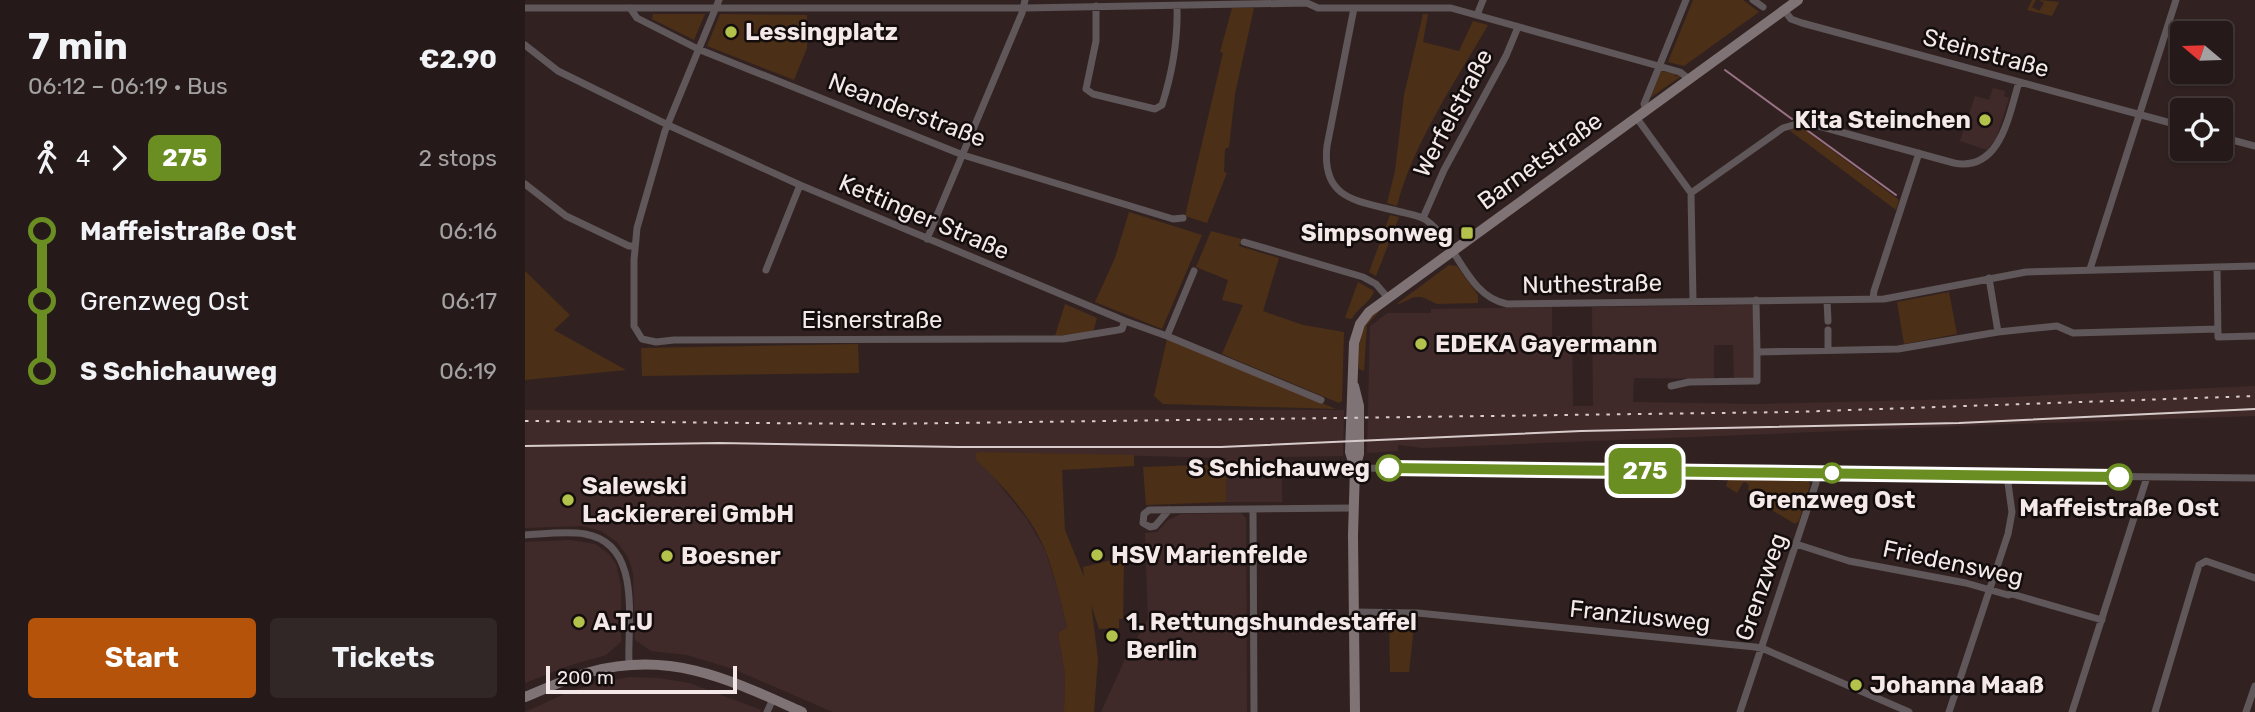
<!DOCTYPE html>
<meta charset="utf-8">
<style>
body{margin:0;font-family:Rubik,sans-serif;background:#312726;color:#f1f3f6;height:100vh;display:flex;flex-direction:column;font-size:26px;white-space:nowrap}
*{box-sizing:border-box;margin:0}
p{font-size:23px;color:#a3a1a2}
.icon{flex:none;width:38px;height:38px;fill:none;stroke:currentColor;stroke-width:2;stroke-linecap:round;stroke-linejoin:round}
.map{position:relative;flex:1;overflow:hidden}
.drawer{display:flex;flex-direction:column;background:#251a19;width:525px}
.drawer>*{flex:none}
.badge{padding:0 14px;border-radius:10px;font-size:24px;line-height:46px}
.needle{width:46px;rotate:289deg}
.fabs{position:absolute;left:1645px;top:21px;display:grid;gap:14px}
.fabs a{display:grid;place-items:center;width:63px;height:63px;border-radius:7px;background:#251a19;box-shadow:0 2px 5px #0004,0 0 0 2px #423838;font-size:35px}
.scale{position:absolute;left:21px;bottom:18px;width:191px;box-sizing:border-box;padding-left:7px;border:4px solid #f4e9e8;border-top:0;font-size:19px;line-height:24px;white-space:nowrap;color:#f4e9e8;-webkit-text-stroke:5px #140d0d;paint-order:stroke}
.map>.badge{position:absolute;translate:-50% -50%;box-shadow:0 0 0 4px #fff}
.legs{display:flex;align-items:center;gap:10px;height:77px;padding:0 28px;font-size:23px}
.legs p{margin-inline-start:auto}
.headline{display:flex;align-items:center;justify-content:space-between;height:119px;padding:0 28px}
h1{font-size:38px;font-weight:700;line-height:52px}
.action{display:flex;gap:14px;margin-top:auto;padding:14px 28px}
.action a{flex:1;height:80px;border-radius:7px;background:#b45309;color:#fff;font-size:28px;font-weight:700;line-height:80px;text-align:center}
.action a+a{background:#312726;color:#f1f3f6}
ul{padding:0 28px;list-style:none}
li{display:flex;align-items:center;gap:24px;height:70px;font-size:26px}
li i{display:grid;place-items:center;width:10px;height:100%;margin:0 9px;background:currentColor}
li i::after{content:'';width:18px;height:18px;margin:-9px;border:5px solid;border-radius:50%;background:#251a19}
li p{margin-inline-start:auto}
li:first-child i{background:linear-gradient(#0000 50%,currentColor 0)}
li:last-child i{background:linear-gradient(currentColor 50%,#0000 0)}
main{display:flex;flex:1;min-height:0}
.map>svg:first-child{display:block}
.built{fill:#402a29}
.green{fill:#4c2f17}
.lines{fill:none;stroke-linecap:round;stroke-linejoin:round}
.stream{stroke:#9a7287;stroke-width:2}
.street{stroke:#5f5759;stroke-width:7}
.secondary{stroke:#7f7375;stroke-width:10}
.tram{stroke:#d7cccb;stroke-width:2}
.rail{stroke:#d7cccb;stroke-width:2;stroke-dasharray:3.5 7;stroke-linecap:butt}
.line-1-casing{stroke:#fff;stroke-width:16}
.line-1{stroke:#6b8e23;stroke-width:10}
.poi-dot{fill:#b3c24b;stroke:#140d0d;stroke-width:2.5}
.stop-1-dot{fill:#fff;stroke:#6b8e23;stroke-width:3.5}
.labels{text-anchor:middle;stroke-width:5;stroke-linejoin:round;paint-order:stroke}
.poi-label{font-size:24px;font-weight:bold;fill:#f4e9e8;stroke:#140d0d;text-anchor:start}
.street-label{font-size:24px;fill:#f4e9e8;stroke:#140d0d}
.stop-label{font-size:24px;font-weight:bold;fill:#f4e9e8;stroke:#140d0d}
</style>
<main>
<section class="drawer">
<div class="headline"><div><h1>7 min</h1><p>06:12 – 06:19 · Bus</p></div><b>€2.90</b></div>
<div class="legs"><svg class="icon" aria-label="walk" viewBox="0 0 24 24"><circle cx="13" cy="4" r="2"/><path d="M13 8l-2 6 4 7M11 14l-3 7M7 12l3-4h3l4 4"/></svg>4<svg class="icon" aria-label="forward" viewBox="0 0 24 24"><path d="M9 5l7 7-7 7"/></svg><b class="badge" style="background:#6b8e23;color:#fff">275</b><p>2 stops</p></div>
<ul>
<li><i style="color:#6b8e23"></i><b>Maffeistraße Ost</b><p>06:16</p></li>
<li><i style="color:#6b8e23"></i><span>Grenzweg Ost</span><p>06:17</p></li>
<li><i style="color:#6b8e23"></i><b>S Schichauweg</b><p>06:19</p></li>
</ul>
<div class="action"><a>Start</a><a>Tickets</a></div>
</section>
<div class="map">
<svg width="1730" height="712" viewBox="0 0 1730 712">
<rect width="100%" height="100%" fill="#312221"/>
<!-- built -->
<path class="built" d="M1468,88L1480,91L1479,96L1484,98L1471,139L1462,150L1435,141L1450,96L1464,100Z
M1228,305L1229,378L1209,379L1208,345H1189V379L1109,378L1108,402L1231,404L1440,399L1730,386V416L1460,425L898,448L873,445V451L842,453L845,326L863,313H906V309L1027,307V336H1047L1048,406H1068L1067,307Z
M0,410H819L818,456L757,457V502H701V458L457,452L451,460L466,474L502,519L520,550L534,593L542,627L533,633L540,674L539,712H308L208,669L162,655L126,651L110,640L108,573L103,557L92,542L76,531L57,526L0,528Z
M716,513L721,518L722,712H576L601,657L623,619L620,533L632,532L643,520L656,514Z
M45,540L70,544L84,554L91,564L96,585V642L81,655L46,665L0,683V542Z
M104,677L134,678L164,683L236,710L235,712H0L46,691L73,683Z"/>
<!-- green -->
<path class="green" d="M1168,0H1218L1234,12L1159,66L1143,62Z
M1507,0H1511L1507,7L1514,11L1519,3L1514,0L1534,2L1527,16L1502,10Z
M707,8H729L710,94L704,147L700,149L699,172L702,173L682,223L660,216L698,53L695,52Z
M128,14H180L169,40L127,19Z
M195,14L282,15V48L269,80L182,46Z
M898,14H903L898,42L934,51L948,21L963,25C932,79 887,145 872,206L862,203L870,171L879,95Z
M1136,71L1151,74L1149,77L1153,75L1156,76L1125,98Z
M1277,128L1374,200L1371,210L1264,130Z
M604,212L677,235L637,329L570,302L590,258Z
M865,215L874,217L851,276L844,272Z
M686,231L716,239L714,246L754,258L738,311L778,325L819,332L817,401L814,403L697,354L718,305L697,300L703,280L671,267Z
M924,265L932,266L953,295V303L912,304L897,297H889L872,305L873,303Z
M0,271L45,315L29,330L101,370L0,380Z
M833,282L849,291C847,301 832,308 827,319L820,318Z
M1424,292L1432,334L1379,344L1372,302Z
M540,304L572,318L568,332L530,336Z
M859,306L842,325L839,371L834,369C831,342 836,322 859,306Z
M642,339L811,409L638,404L629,396Z
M333,344L334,373L117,376L116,348Z
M457,452L609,455V466L537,470L540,530L559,577L558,567L599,557L598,619H594V628L574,629L566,604L573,659L569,712H539L540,674L533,633L542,627C536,601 530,576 521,552C507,517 478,485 451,460V453Z
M701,464V502L621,505L618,467Z
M1203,480H1283L1285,485L1274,521L1270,524L1230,500L1223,489L1224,485L1220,482L1218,483L1212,493L1201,486Z
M864,617H890L884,672H865Z"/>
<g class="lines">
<!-- stream -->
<path class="stream" d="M1200,70L1267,119
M1279,128L1371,195"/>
<!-- street -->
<path class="street" d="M194,0L140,131L112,228L109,260V326L117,339L131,342L149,340L538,339L593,330L597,329L600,321
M1228,0L1238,7
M571,6V41L561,89L568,94L630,109L637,105C647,74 653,39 652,6
M0,8H499L782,3L793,8H926L1155,72L1164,79
M105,8L112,18L173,49L438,155L648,219L658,218
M829,8L802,146C796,201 834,201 876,212C884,214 894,215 901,220C933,243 941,296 982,304L1359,299L1501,272L1730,266
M1259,10L1266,19L1277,23L1657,126
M952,15L958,0
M0,45L33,71L143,125L275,185L600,321L642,336L796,400
M1121,110L1119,104L1161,0
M1111,117L1166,193L1168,301
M1696,137L1730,146
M0,184L41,216L104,246H109
M1166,193L1258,128L1275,123L1290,125L1429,163C1476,172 1484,114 1494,82
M898,218L919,170L981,56L993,27
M402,239L497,13L500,0
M719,242L838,277L851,284L863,298
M1692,267L1693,337L1730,336
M1565,269L1651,0
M241,270L275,185
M1464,278L1473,332
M1348,299L1349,291L1394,153
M1231,300L1232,352L1373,349L1473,332L1532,326L1548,333L1693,329
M1302,300L1303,321
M1303,330V350
M642,336L669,271
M1146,386L1164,382L1232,381V352
M830,468L1730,478
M728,509L729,712
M644,510L630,526L625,527L618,523L619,514L624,510L829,508
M0,535C19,534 41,531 60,534C118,544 102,622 104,664
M1271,544L1324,561L1441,583L1483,595L1487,594L1577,620
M829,612L893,613L1230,647L1239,649L1384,712
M242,712L248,699
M1215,712L1291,483V473
M1424,712L1483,534L1487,512L1482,476
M1547,712L1622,477
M1630,712L1674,565L1681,561L1730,578
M1721,712L1730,686"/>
<!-- secondary -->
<path class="secondary" d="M829,386L834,406V454L830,468L828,535L830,712
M830,468L825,452L829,343L835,324L844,312L1273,0
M0,697C22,688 43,678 65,672C146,650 206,680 277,712"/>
<!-- tram -->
<path class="tram" d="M0,446L194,443L433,447H696L1056,431L1434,423L1730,409"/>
<!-- rail -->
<path class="rail" d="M0,421L352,424L1268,412L1730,396"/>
</g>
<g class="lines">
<!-- line-1 casing -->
<g class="line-1-casing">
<path id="line-1" d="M864,468L1594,477"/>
</g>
<!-- line-1 -->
<use href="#line-1" class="line-1"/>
</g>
<!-- markers -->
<g class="poi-dot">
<circle cx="206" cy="32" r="7"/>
<circle cx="1460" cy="120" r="7"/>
<rect x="935" y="226" width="14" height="14" rx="3.5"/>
<circle cx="896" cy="344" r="7"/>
<circle cx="43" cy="500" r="7"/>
<circle cx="572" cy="555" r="7"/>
<circle cx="142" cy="556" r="7"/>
<circle cx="54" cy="622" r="7"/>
<circle cx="587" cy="636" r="7"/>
<circle cx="1331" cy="685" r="7"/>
</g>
<g class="stop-1-dot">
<circle cx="864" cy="468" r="12"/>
<circle cx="1307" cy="473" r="9"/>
<circle cx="1594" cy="477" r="12"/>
</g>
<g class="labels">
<!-- poi labels -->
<g class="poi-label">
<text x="220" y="40">Lessingplatz</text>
<text x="1446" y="128" text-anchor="end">Kita Steinchen</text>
<text x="928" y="241" text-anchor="end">Simpsonweg</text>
<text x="910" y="352">EDEKA Gayermann</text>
<text x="57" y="494">Salewski<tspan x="57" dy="28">Lackiererei GmbH</tspan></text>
<text x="586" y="563">HSV Marienfelde</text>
<text x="156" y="564">Boesner</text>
<text x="68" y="630">A.T.U</text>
<text x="601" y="630">1. Rettungshundestaffel<tspan x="601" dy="28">Berlin</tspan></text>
<text x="1345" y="693">Johanna Maaß</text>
</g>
<!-- street labels -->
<g class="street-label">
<text transform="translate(1461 53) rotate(15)" y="8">Steinstraße</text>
<text transform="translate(382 110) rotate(21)" y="8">Neanderstraße</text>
<text transform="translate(928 113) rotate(-62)" y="8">Werfelstraße</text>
<text transform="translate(1015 161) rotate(-36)" y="8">Barnetstraße</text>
<text transform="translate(399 217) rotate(23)" y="8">Kettinger Straße</text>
<text transform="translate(1067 284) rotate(-1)" y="8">Nuthestraße</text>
<text x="347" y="328">Eisnerstraße</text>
<text transform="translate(1428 563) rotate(12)" y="8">Friedensweg</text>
<text transform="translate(1236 587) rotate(-71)" y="8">Grenzweg</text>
<text transform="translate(1115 616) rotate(6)" y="8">Franziusweg</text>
</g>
<!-- stop labels -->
<g class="stop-label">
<text x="845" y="476" text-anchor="end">S Schichauweg</text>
<text x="1307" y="508">Grenzweg Ost</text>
<text x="1594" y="516">Maffeistraße Ost</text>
</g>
</g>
</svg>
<div class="fabs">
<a><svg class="needle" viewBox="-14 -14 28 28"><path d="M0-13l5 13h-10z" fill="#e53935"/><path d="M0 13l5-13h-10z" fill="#a3a1a2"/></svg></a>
<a><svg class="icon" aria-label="locate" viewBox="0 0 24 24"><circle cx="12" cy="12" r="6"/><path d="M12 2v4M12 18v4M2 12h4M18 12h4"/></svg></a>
</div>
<div class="scale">200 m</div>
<b class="badge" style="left:1120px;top:471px;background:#6b8e23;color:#fff">275</b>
</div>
</main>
